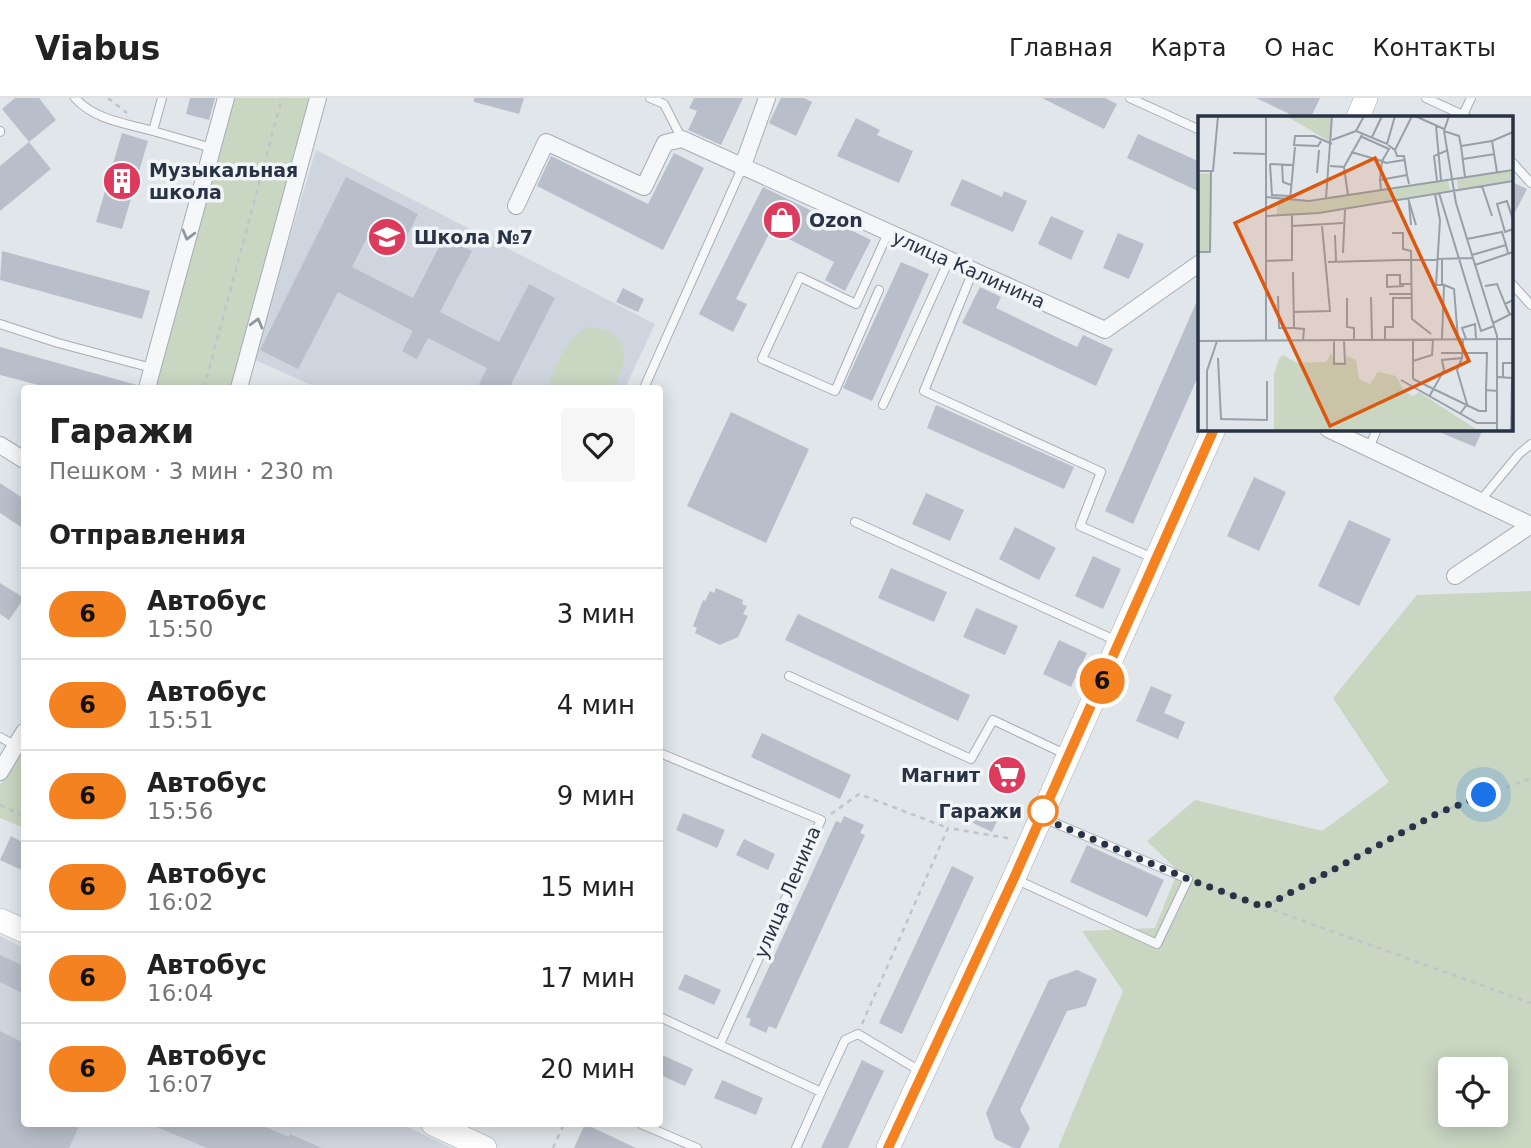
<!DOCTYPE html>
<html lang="ru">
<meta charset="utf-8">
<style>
body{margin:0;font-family:"DejaVu Sans",sans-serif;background:#f6f6f6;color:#222;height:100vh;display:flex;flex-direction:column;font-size:26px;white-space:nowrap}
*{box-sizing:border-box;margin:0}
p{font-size:23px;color:#767676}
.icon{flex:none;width:38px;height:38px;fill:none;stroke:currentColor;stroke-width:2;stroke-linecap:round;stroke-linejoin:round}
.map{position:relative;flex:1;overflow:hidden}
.drawer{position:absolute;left:21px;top:287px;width:642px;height:742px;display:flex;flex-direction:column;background:#fff;border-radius:7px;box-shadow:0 4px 18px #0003}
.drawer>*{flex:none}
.badge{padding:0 14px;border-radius:23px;font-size:24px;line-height:46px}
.tools{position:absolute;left:1438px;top:959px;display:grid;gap:14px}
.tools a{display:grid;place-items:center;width:70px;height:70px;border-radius:7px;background:#fff;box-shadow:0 4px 18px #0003;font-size:35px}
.you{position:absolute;width:35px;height:35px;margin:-18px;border:5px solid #fff;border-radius:50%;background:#1a73e8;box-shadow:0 0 0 10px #1a73e833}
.map>.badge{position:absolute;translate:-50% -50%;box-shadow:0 0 0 4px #fff}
h2{padding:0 28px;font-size:26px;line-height:63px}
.round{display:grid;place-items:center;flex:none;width:74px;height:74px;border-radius:7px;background:#f6f6f6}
.headline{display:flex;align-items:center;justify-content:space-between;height:119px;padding:0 28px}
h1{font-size:33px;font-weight:700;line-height:52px}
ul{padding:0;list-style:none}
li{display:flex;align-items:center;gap:21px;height:91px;padding:0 28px;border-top:2px solid #e0e0e0}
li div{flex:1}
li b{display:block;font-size:26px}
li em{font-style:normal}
li .badge{min-width:77px;font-weight:700;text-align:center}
header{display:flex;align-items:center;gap:42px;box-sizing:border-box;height:98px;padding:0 35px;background:#fff;border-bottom:2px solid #e0e0e0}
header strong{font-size:33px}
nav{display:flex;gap:38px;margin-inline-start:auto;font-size:24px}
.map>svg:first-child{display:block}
.built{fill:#cfd5de}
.green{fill:#c8d6c2;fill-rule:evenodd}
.building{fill:#b8bfca}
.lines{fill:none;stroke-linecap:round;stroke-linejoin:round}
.lane-casing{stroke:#a6adb6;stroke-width:10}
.street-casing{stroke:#a6adb6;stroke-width:18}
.secondary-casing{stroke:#a6adb6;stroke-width:24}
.path{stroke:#c0c4ca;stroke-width:2.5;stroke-dasharray:5 5;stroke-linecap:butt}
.lane{stroke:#f5f7f9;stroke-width:8}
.street{stroke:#f5f7f9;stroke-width:16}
.secondary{stroke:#fff;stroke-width:23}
.oneway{stroke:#8e969f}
.line-casing{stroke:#fff;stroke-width:16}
.line{stroke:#f58220;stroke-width:10}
.walk{stroke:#283445;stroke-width:7;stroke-dasharray:0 12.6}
.stop-dot{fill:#fff;stroke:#f58220;stroke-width:3.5}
.labels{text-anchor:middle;stroke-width:7;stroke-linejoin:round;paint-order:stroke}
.poi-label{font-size:19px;font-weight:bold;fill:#283445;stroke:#f2f5f8;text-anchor:start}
.street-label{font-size:19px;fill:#283445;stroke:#f2f5f8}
.stop-label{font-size:19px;font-weight:bold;fill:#283445;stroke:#f2f5f8;text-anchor:end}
.inset-road{fill:none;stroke:#979fa9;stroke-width:2}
.view{fill:#de570f;fill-opacity:0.15;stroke:#de570f;stroke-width:3.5}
.inset-edge{fill:none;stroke:#283445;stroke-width:3.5}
</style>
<header>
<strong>Viabus</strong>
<nav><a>Главная</a><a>Карта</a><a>О нас</a><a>Контакты</a></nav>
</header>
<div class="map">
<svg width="1531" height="1050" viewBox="0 0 1531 1050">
<rect width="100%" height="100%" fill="#e1e6eb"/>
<!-- built -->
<path class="built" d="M316,52L655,226L625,290H318L253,261Z
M0,838L24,850V1026H401L452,1050H0Z"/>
<!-- green -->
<path class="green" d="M226,0H321L239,290H146Z
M588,229C632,233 629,259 614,290H546C557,267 564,241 588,229Z
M1531,493V1050H1058L1123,893L1082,833L1155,830L1178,773L1147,743L1195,702L1322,733L1389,684L1333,600L1417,497ZM1451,971H1496V1017H1451Z
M24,648V730L0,720V687Z"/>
<!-- building -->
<path class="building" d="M15,0H39L56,22L29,44L2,11Z
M190,0H215L209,22L186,16Z
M474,0H524L519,16L474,4Z
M694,0H743L721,47L688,32L697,13L689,10Z
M781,0H804L812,4L796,38L769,25Z
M1042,0H1105L1117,6L1104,31Z
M1256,0H1320L1311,19H1296Z
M856,20L880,32L877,37L913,53L899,85L837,58Z
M122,35L148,43L122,131L96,124Z
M1138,36L1200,64V94L1127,60Z
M29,44L51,71L0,113V68Z
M674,55L704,70L663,152L537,88L551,58L648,106Z
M346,79L418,116L406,140L375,124L352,169L413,200L444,139L472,153L440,214L499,244L529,186L555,200L509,290H477L487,270L428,240L417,261L402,253L413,233L338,194L298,271L260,252Z
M962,81L1002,99L1004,93L1027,103L1013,134L950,107Z
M1512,84L1527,91L1512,120Z
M763,89L871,142L845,193L825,182L834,164L771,132L736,201L747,206L733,234L699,216Z
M1051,118L1084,133L1071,162L1038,146Z
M1118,135L1144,146L1129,181L1103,170Z
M2,153L150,193L142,221L0,182Z
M901,164L929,176L872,303L843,290Z
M980,189L1001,199L996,210L1077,249L1083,237L1113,251L1096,288L962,225Z
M623,190L644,201L638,214L616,204Z
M1200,196V274L1133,426L1105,413Z
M0,249L137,287V290H50L0,277Z
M936,307L1074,369L1064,391L927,330Z
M731,314L809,351L766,445L687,408Z
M1432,331H1483L1475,349Z
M1254,379L1286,394L1259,453L1227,438Z
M0,385L24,401V431L0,415Z
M926,395L964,412L950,443L912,426Z
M1349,422L1391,441L1359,508L1318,488Z
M1015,429L1056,450L1039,482L999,461Z
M1093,458L1121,471L1103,511L1075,498Z
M891,470L947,494L934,524L878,500Z
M0,485L24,500L9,522L0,516Z
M716,490L743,502L742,506L747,508L743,516L748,518L738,539L720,547L695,535L697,530L693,528L703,502L705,503L710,493L714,495Z
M976,510L1018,528L1005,557L963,539Z
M798,516L970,597L958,623L785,542Z
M1059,542L1087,555L1071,589L1043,576Z
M1151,588L1172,597L1164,615L1185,624L1178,641L1136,623Z
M762,635L851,677L840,701L751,659Z
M982,705L1001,714L992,734L973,725Z
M683,715L725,732L717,750L676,732Z
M844,718L864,727L860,735L865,737L776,931L769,928L766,935L749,927L751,921L746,919L836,723L841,725Z
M11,738L24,745V773L0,762Z
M744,741L775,756L768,772L736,757Z
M1087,747L1164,782L1147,819L1070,784Z
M952,768L974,779L902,936L879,925Z
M0,857L24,868V896L0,884Z
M1077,872L1097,881L1086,908L1067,913L1020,1012L1030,1030L1020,1050H1014L995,1041L986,1015L1049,882Z
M685,876L721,892L714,907L678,891Z
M0,933L24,945V1026H80L69,1050H0Z
M660,956L693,971L685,988L660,977Z
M862,962L884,973L848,1050H821Z
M722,982L763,1000L756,1017L714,1000Z
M149,1026H258L289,1039L290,1036L322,1050H207Z
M585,1026L636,1050H574Z"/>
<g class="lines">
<!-- lane casing -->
<g class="lane-casing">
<path id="lane" d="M75,0C95,22 125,25 153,33
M162,0L153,33L212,50
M650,0L664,6L682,41
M1130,0L1200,32
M1426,0L1467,19
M1462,19L1471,0
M0,33V34
M1512,64L1531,85
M973,173L924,293L1101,374L1080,428L1153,460
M1512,186L1531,207
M879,192L835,293L762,261L800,179L856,206L888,135
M0,226L58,245L152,270
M644,290L742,70
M883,307L949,162
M1369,350L1377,331
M1480,403L1519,356L1531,346
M855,424L1117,543
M789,578L971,661L993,622L1065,656
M0,639L16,648
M660,655L821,722L720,946
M1017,782L1157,846L1188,781L1043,720
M660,919L821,994L845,942L858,936L920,973
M641,1026L697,1050
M796,1050L821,994"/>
</g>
<!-- street casing -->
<g class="street-casing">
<path id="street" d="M742,70L767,0
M516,108L546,44L644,89L665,45L682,41L1105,232L1200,165
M147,290L226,0
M239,290L318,0
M1328,331L1531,427
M0,347L24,362
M1455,478L1531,427
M0,674L24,634"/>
</g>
<!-- secondary casing -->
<g class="secondary-casing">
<path id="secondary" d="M1358,19L1366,0
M0,822L24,833
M433,1026L485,1050
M888,1050L1014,780L1214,331"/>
</g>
<!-- path -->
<path class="path" d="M108,0L127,15
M204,290L282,0
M0,707L24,718
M831,716L859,696L948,730
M1198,785L1531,905
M1264,809L1438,715L1531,680
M862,926L948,730L1013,741
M553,1050L564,1026"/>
<!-- lane -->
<use href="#lane" class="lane"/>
<!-- street -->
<use href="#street" class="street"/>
<!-- secondary -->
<use href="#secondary" class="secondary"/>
</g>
<!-- one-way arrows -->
<defs><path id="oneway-chevron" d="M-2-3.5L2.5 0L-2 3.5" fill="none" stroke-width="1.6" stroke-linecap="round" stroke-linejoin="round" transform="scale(1.75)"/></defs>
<g class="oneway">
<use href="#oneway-chevron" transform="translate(188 137) rotate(105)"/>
<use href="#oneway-chevron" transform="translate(257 225) rotate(-75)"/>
</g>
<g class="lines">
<!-- line casing -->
<g class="line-casing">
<path id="line" d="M888,1050L1014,780L1214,331"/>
</g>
<!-- line -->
<use href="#line" class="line"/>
<!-- walk -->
<path class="walk" d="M1043,713L1041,719L1059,727L1188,781L1264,809L1438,715L1484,697"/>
</g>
<!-- icons -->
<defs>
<g id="building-disc" transform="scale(2.0125)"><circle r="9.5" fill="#dc3b5e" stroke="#f2f5f8"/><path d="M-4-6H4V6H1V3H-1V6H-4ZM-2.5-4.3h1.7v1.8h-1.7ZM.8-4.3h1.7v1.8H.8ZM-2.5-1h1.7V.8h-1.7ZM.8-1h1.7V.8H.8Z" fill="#fff"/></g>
<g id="shop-disc" transform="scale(2.0125)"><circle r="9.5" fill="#dc3b5e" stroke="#f2f5f8"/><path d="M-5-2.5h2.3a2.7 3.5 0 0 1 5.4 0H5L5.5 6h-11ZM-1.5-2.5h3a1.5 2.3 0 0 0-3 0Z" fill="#fff"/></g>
<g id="school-disc" transform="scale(2.0125)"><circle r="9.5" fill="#dc3b5e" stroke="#f2f5f8"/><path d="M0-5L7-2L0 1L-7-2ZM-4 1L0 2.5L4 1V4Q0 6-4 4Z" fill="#fff"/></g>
<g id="supermarket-disc" transform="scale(2.0125)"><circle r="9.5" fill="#dc3b5e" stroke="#f2f5f8"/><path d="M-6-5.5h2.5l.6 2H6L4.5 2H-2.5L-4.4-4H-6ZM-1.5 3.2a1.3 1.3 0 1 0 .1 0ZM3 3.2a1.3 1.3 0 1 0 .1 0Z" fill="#fff"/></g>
</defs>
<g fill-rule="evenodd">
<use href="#building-disc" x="122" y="83"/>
<use href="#shop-disc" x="782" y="122"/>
<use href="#school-disc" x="387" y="139"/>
<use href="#supermarket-disc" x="1007" y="677"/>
</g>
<!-- markers -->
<circle class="stop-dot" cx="1043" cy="713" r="14"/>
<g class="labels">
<!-- poi labels -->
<g class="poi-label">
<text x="149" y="79">Музыкальная<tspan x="149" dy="22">школа</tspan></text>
<text x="809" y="129">Ozon</text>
<text x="414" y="146">Школа №7</text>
<text x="980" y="684" text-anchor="end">Магнит</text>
</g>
<!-- street labels -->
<g class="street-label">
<text transform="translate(969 171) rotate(24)" y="7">улица Калинина</text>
<text transform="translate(787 794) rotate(-67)" y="7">улица Ленина</text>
</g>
<!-- stop labels -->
<g class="stop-label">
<text x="1022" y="720">Гаражи</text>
</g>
</g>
<!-- overview -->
<g transform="translate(1198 18)">
<rect width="315" height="315" fill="#e1e6eb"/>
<path d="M88,0H133L134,27L102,8ZM315,55V64L260,73L259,63ZM14,57L13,134L0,136V58ZM250,64L252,74L121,97L78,99L81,83L111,85ZM133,237L138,246H147L149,240L158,244L161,263L172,268L180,256L198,260L206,275L215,280L221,276L281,315H76V259L81,243L85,239L99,247L128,246Z" fill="#c8d6c2"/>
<path class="inset-road" d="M68,0V225M166,0L158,15L189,28L197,0M217,0L246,13M251,0L246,15L258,87L299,220V315M238,10L243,64M246,15L261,20L263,30M162,20L191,33L184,45L188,47L206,44M174,21L184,0M134,24L158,15M123,25L120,30L96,29L97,20H116L134,28M294,25L315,16M190,29L197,34L214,0M197,34L199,40H206L209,59M153,36L184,45L182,64M35,37L68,38M265,43L297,38M72,48L74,79L92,80M72,48L95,49M84,48L85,66L93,69M132,50L146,51L150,79M146,51L164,19M0,55H15L20,0M119,57L121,34M267,61L263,30L294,25L299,56M239,65L236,40L250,34M284,70L294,100M183,73L182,64L209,59L211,68M241,77L283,215L296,210M237,78L242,104L238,169H246L244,223M68,81L111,85L315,54M128,82L134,0M210,82L218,109M92,84L97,31M211,87L213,109M68,100L121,97L315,65M315,104L309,85L299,88L307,116L315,113M94,110L145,107M194,117H205V133L213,135L214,203L233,218M137,119L138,145M269,123L304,116L308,129M0,136H12L13,55M145,137L147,93M274,139L308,129L310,137M244,142V168L256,173L260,223M68,145L94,144V99M130,146L275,142M277,149L315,136M95,156L96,212L106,213L105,224M206,170L189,171V159H202V168H214M287,170L299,168L307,188M191,178H214M80,180L81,212H96M173,181L174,223M149,182V211L156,212V223M96,196L132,195L124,110M312,199L307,188L315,184M295,207L315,197M268,223L264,212L277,208L278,223M136,224V248H147L146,224M187,224V211H195V182H214M0,225L315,223M243,237H289L288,274M20,242L23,303L69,304V265M215,245L234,239L235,224M300,261L314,262L313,315H307M305,261V247H315M215,263L281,295H288V274L300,275M215,263V223M203,264L279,307H299M231,281L246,254L244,244L264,242L265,224M262,298L269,288L259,254L264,242M9,315V255L19,225"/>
<path class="view" d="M177,42L271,245L132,310L37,107Z"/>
<rect width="315" height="315" class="inset-edge"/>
</g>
</svg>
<div class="tools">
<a><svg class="icon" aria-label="locate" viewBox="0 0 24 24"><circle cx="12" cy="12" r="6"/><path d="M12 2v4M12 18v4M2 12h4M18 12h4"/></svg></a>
</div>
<div class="you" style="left:1484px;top:697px"></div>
<b class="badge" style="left:1102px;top:583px;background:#f58220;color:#111">6</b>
<section class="drawer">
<div class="headline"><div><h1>Гаражи</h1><p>Пешком · 3 мин · 230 m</p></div><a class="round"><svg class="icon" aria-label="heart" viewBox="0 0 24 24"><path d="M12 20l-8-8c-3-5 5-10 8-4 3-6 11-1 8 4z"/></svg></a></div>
<h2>Отправления</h2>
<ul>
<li><span class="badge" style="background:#f58220;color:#111">6</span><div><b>Автобус</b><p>15:50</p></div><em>3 мин</em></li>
<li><span class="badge" style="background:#f58220;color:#111">6</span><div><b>Автобус</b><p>15:51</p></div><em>4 мин</em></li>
<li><span class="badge" style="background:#f58220;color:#111">6</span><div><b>Автобус</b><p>15:56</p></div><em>9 мин</em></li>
<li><span class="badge" style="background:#f58220;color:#111">6</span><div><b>Автобус</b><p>16:02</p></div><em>15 мин</em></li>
<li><span class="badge" style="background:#f58220;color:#111">6</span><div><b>Автобус</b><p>16:04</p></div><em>17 мин</em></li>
<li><span class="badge" style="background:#f58220;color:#111">6</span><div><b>Автобус</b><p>16:07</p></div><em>20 мин</em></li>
</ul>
</section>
</div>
